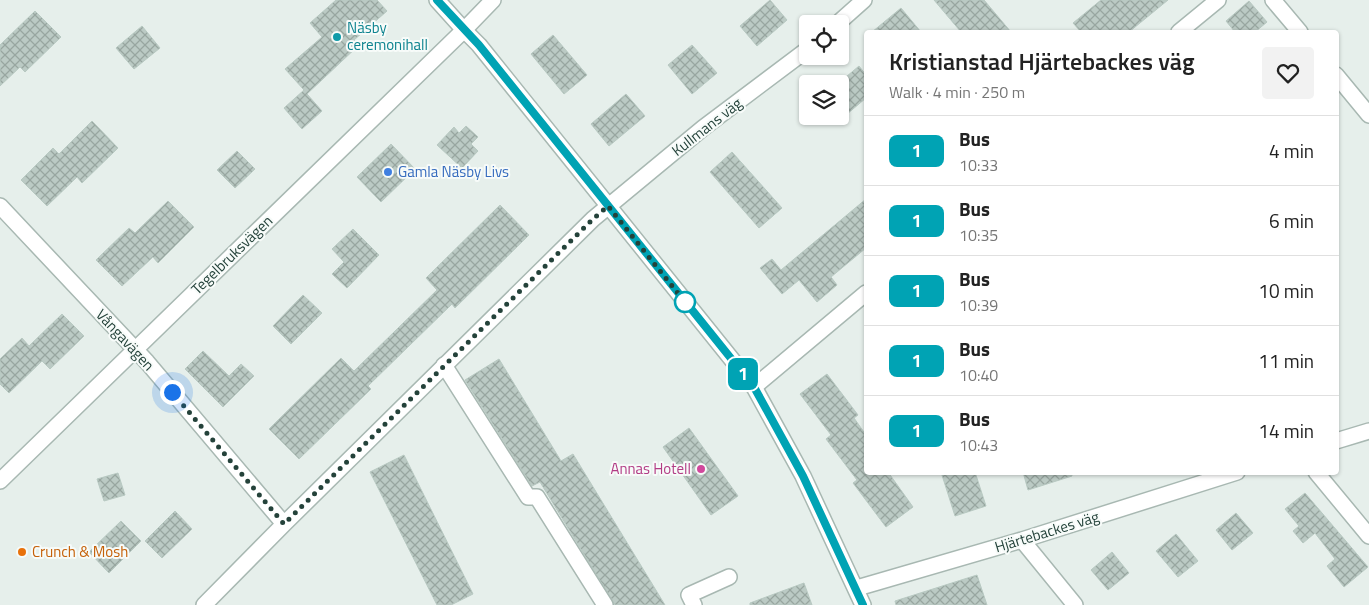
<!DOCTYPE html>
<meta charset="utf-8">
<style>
body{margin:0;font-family:"Titillium Web",sans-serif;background:#f2f2f2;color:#222;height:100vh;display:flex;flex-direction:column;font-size:19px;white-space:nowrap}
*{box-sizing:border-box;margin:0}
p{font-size:16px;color:#767676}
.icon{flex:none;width:28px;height:28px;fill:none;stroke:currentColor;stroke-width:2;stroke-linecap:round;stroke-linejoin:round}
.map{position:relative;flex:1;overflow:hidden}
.drawer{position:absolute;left:864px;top:30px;width:475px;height:445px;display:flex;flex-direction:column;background:#fff;border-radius:5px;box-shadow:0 1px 4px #0004}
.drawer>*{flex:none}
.badge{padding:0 10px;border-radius:8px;font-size:18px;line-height:32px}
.buttons{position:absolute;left:799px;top:15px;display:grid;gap:10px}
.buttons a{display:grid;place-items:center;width:50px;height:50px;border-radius:5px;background:#fff;box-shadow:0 1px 4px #0004;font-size:25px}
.you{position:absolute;width:25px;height:25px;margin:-12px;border:4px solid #fff;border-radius:50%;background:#1a73e8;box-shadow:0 0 0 8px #1a73e833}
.map>.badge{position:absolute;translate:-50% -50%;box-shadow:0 0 0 2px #fff}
.round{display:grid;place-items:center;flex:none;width:52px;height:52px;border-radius:5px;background:#f2f2f2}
.summary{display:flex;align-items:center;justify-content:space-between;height:85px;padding:0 25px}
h1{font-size:24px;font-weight:600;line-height:38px}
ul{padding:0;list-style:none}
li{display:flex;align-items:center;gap:15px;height:70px;padding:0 25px;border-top:1px solid #e0e0e0}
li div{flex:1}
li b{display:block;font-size:19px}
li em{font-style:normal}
li .badge{min-width:55px;font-weight:700;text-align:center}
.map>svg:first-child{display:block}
.building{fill:url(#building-cross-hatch);stroke:#b8c9c2}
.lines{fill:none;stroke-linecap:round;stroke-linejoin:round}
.pedestrian-casing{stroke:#a8b8b2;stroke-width:18}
.minor-casing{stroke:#a8b8b2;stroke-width:18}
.tertiary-casing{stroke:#a8b8b2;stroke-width:18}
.pedestrian{stroke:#fff;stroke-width:15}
.minor{stroke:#fff;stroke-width:15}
.tertiary{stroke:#fff;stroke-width:15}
.line-casing{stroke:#fff;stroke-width:11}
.line{stroke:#00a3b4;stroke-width:8}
.walk{stroke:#24423a;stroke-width:5;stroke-dasharray:0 9}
.culture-dot{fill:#0f9aa8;stroke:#f7fbf9;stroke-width:2}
.shop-dot{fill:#3f7fe0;stroke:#f7fbf9;stroke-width:2}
.stop-dot{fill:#fff;stroke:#00a3b4;stroke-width:2.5}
.hotel-dot{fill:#d1479c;stroke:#f7fbf9;stroke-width:2}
.food-dot{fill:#e8710a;stroke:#f7fbf9;stroke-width:2}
.labels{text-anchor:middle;stroke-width:4;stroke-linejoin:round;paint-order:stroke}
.culture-label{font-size:15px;fill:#0d838f;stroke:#f7fbf9;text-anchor:start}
.street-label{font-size:15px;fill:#24423a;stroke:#f7fbf9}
.shop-label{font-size:15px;fill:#366cbe;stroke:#f7fbf9;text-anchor:start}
.hotel-label{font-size:15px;fill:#b23c85;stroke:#f7fbf9;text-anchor:end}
.food-label{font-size:15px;fill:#c56008;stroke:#f7fbf9;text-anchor:start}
</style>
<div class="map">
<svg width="1369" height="605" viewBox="0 0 1369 605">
<defs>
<pattern id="building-cross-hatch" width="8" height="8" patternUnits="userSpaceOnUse" patternTransform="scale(1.25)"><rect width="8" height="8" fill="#bbcac4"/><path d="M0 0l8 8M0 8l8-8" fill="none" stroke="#98a6a0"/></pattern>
</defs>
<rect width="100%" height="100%" fill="#e6efeb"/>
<!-- building -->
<path class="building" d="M336,0H377L387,11L354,40L359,45L307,94L322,111L302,129L284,108L304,90L285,69L322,37L310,23Z
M770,0L787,20L757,46L740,26Z
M934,0H984L1011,32H961Z
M1101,0H1168L1129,32H1081L1073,23Z
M1249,1L1267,22L1255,32H1235L1226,21Z
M901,8L921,32H872Z
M35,11L61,37L25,72L20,67L0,86V45Z
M142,26L160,48L134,69L116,48Z
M553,35L587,75L564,94L531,54Z
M692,45L717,73L692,94L668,65Z
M859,66L866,75V98L840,120V82Z
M626,94L645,116L609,146L591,124Z
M92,121L118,148L82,183L77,177L47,206L21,180L53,148L59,154Z
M466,126L478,137L471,144L478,151L462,168L437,145L454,127L459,133Z
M391,144L415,169L381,202L357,177Z
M237,151L255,169L235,188L217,170Z
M732,152L782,208L759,228L710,172Z
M866,199V248L831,277L837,285L817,302L799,280L782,294L760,268L772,259L781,270Z
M168,201L194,227L158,263L153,257L122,286L96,260L129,228L135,233Z
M500,205L529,235L455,308L452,304L368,386L371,389L299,459L269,429L341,358L354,371L437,290L426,278Z
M353,229L379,255L347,288L332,274L344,262L332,249Z
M303,295L322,313L291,344L273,326Z
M62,314L84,336L50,369L42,361L9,393L0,384V359L22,338L29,346Z
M203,351L229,376L241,364L254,376L223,407L185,369Z
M499,359L561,461L573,454L665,605H615L540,482L532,486L465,380Z
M827,374L858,415L854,418L866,435V472H888L913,507L886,527L853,483L857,480L826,439L831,435L800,394Z
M689,428L738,496L711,515L663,447Z
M404,455L473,594L451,605H437L370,472Z
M941,472H975L986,506L955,516Z
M1023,472H1071L1072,476L1028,490Z
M118,473L125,495L104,501L97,479Z
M1305,493L1368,567L1344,587L1327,566L1335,559L1315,533L1303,543L1293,531L1299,526L1285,509Z
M175,511L192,529L162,558L145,541Z
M1236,513L1253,533L1232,550L1216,530Z
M121,521L141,541L109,573L89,552Z
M1176,534L1198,561L1178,577L1156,551Z
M1112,552L1129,573L1108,590L1091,570Z
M977,575L987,605H896L895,601Z
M804,583L812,605H750V603Z"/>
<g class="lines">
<!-- pedestrian casing -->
<g class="pedestrian-casing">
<path id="pedestrian" d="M444,365L528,497H537L605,605
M694,605L689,595L729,577"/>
</g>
<!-- minor casing -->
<g class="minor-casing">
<path id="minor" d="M437,0L464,30L493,0
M1273,0L1300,32
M837,24L864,0
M1179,32L1218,0
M1336,75L1369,115
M0,206L147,362L284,524
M754,387L866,293
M1336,441L1369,431
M1316,472L1369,536
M1022,540L1075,605
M857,588L1022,540L1237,472
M204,605L284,524L593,219L703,128L808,49"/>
</g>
<!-- tertiary casing -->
<g class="tertiary-casing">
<path id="tertiary" d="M0,481L464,30L479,45L754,387L803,476L863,605"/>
</g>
<!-- pedestrian -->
<use href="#pedestrian" class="pedestrian"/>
<!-- minor -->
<use href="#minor" class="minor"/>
<!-- tertiary -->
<use href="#tertiary" class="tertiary"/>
</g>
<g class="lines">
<!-- line casing -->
<g class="line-casing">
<path id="line" d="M437,0L479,45L754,387L803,476L863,605"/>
</g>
<!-- line -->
<use href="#line" class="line"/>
<!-- walk -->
<path class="walk" d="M172,392L284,524L593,219L608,206L685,302"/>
</g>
<!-- markers -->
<circle class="culture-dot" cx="337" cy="37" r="5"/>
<circle class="shop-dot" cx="388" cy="172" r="5"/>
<circle class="stop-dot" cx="685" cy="302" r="10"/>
<circle class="hotel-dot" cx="701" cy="469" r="5"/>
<circle class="food-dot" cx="22" cy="552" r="5"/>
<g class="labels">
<!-- culture labels -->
<g class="culture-label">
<text x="347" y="33">Näsby<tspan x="347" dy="17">ceremonihall</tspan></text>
</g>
<!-- street labels -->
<g class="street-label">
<text transform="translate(707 127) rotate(-38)" y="5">Kullmans väg</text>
<text transform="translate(232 255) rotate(-44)" y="5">Tegelbruksvägen</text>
<text transform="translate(125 340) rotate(47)" y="5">Vångavägen</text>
<text transform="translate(1047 532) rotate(-17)" y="5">Hjärtebackes väg</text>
</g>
<!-- shop labels -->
<g class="shop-label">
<text x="398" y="177">Gamla Näsby Livs</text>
</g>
<!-- hotel labels -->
<g class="hotel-label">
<text x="691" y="474">Annas Hotell</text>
</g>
<!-- food labels -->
<g class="food-label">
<text x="32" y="557">Crunch &amp; Mosh</text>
</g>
</g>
</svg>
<div class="buttons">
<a><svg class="icon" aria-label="locate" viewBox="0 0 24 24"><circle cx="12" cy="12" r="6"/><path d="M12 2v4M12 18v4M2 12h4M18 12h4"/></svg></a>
<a><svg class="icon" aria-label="layers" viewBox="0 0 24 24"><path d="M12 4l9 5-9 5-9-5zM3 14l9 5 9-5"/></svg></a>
</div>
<div class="you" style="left:172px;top:392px"></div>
<b class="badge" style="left:743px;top:374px;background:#00a3b4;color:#fff">1</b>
<section class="drawer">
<div class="summary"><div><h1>Kristianstad Hjärtebackes väg</h1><p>Walk · 4 min · 250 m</p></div><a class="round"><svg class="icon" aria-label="heart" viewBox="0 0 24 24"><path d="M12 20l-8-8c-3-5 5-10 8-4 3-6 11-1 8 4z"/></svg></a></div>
<ul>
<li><span class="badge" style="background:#00a3b4;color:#fff">1</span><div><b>Bus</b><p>10:33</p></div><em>4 min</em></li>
<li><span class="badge" style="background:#00a3b4;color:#fff">1</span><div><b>Bus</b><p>10:35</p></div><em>6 min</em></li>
<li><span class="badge" style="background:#00a3b4;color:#fff">1</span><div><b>Bus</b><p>10:39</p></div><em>10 min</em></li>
<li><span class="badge" style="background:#00a3b4;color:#fff">1</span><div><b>Bus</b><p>10:40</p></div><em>11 min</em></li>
<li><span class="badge" style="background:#00a3b4;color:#fff">1</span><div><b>Bus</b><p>10:43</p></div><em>14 min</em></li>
</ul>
</section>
</div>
